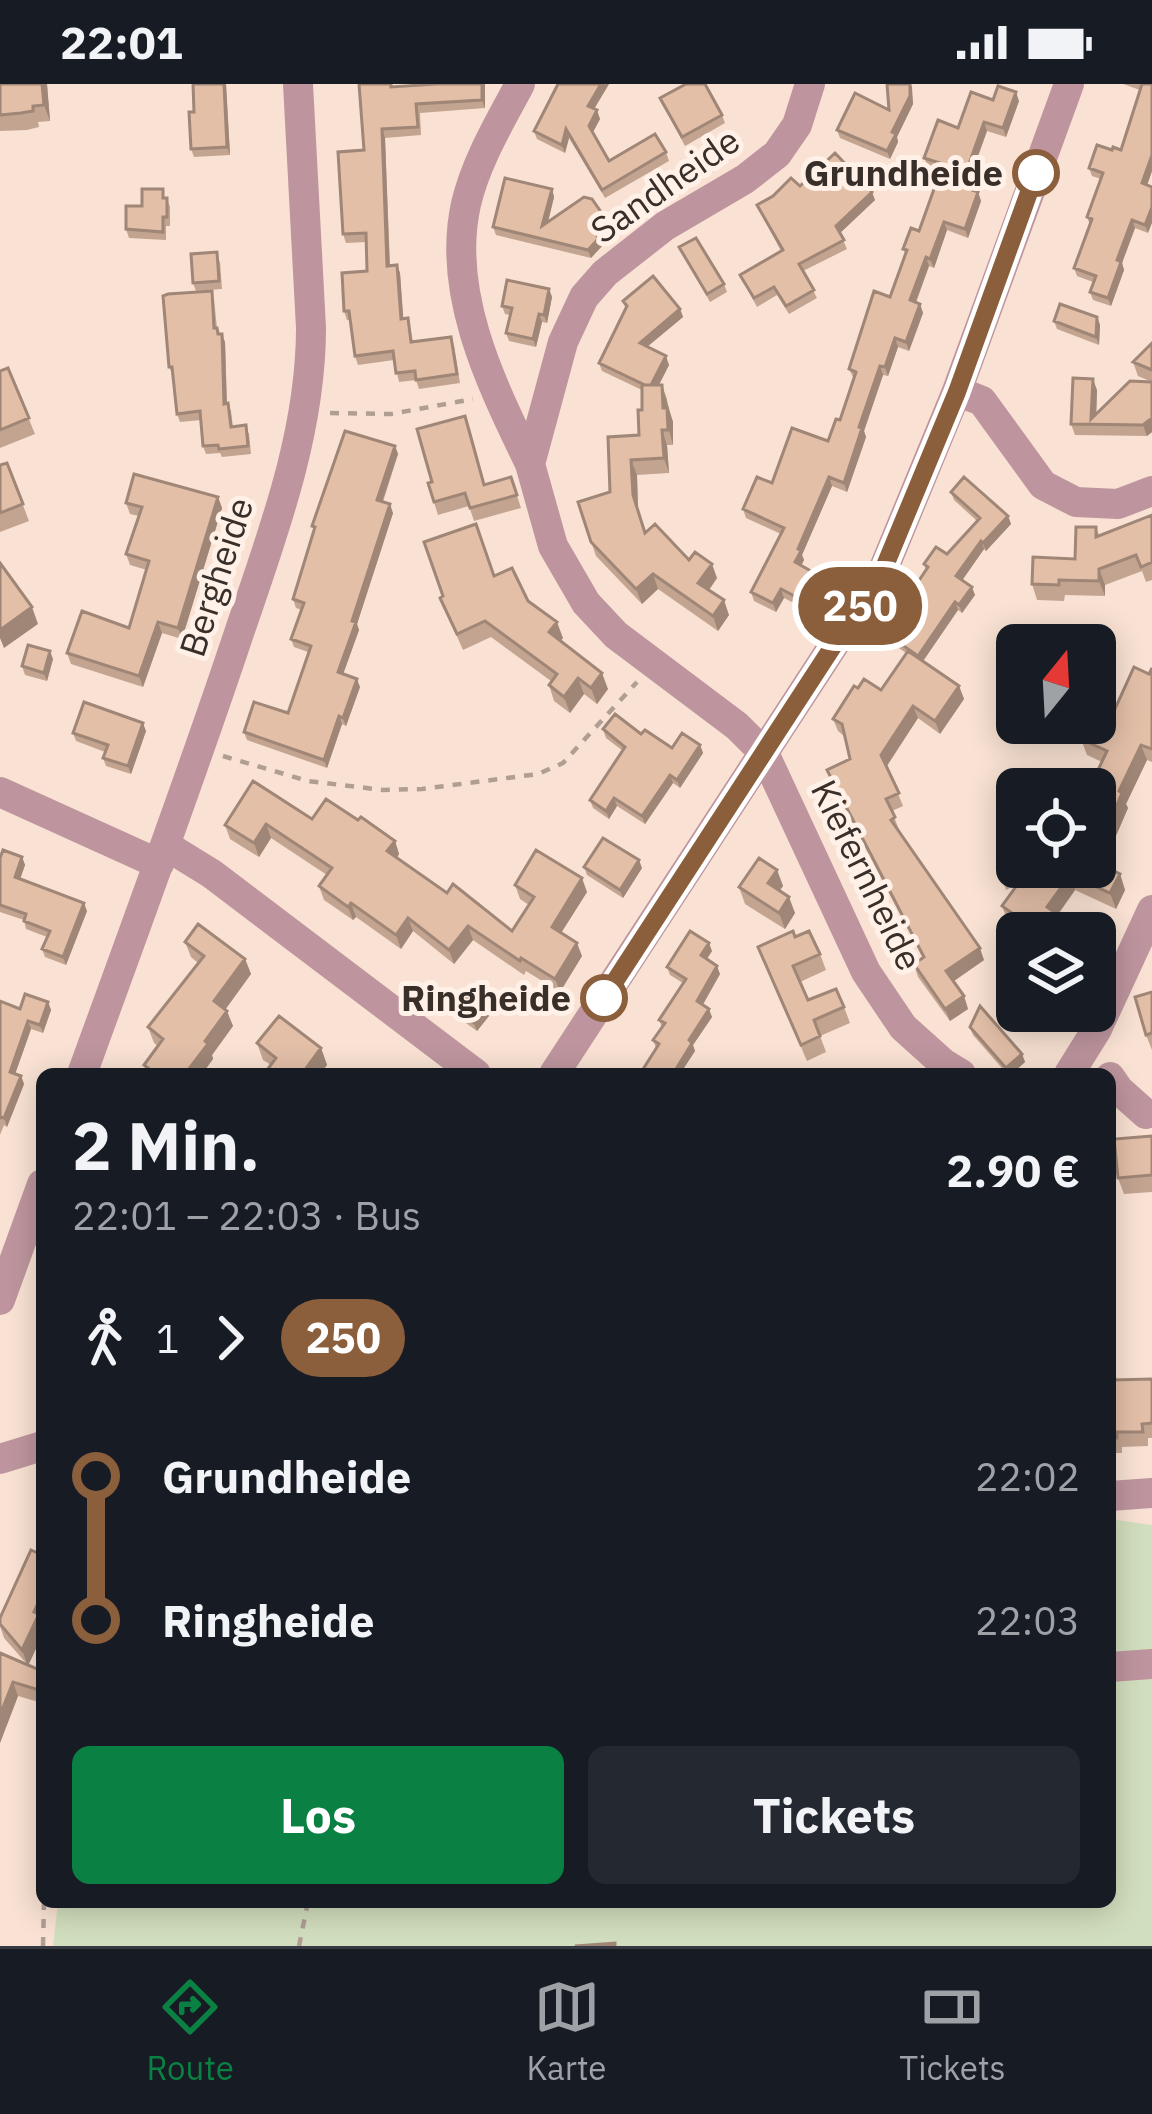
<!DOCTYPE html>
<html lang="de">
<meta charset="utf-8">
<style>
body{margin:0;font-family:"IBM Plex Sans",sans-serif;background:#242831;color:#f1f3f6;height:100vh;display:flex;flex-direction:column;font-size:45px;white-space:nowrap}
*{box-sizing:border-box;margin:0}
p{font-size:39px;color:#9ea1a6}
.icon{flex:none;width:66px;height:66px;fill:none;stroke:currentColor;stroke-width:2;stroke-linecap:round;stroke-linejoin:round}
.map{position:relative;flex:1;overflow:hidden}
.drawer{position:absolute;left:36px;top:984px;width:1080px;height:840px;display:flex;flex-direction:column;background:#171b24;border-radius:18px;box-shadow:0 6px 30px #0003}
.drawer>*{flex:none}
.badge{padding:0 24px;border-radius:39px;font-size:42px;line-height:78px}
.needle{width:78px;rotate:18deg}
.fabs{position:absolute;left:996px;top:540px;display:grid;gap:24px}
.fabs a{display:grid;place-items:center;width:120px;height:120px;border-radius:18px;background:#171b24;box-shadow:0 6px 30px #0003;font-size:60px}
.map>.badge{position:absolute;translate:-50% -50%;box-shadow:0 0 0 6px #fff}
.legs{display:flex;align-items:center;gap:18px;height:132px;padding:0 36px;font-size:39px}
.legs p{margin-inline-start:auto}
.overview{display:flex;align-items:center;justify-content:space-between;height:204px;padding:0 36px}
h1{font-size:66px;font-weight:800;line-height:90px}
.primary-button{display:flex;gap:24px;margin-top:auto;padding:24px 36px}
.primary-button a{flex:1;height:138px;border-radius:18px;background:#0b8043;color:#fff;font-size:48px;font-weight:800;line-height:138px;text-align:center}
.primary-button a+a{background:#242831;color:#f1f3f6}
ul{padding:0 36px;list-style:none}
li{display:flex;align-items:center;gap:42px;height:144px;font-size:45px}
li i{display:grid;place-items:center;width:18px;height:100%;margin:0 15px;background:currentColor}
li i::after{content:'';width:30px;height:30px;margin:-15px;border:9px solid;border-radius:50%;background:#171b24}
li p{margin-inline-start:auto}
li:first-child i{background:linear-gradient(#0000 50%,currentColor 0)}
li:last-child i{background:linear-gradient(currentColor 50%,#0000 0)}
.status{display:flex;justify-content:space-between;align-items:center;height:84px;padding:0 60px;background:#171b24;direction:ltr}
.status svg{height:33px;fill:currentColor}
.dock{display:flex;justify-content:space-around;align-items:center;height:168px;border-top:3px solid #363941;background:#171b24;font-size:33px;color:#9ea1a6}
.dock a{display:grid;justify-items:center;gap:6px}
.dock .on{color:#0b8043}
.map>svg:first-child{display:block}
.green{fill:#d2dfbe}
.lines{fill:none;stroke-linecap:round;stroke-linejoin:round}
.path{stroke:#b09e93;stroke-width:4.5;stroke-dasharray:9 9;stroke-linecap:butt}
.minor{stroke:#be959e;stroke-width:30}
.wall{fill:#c3a490}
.shaded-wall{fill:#9f8676}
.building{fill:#e3bfa8;stroke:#9f8676;stroke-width:3}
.line-1-casing{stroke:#fff;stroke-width:27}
.line-1{stroke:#8b5e3c;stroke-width:18}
.stop-1-dot{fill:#fff;stroke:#8b5e3c;stroke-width:6}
.labels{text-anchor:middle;stroke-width:10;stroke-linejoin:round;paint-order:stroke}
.stop-label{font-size:36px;font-weight:bold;fill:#382f2a;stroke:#fff1e8;text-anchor:end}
.street-label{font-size:36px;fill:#382f2a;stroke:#fff1e8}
</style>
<div class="status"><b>22:01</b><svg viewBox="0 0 49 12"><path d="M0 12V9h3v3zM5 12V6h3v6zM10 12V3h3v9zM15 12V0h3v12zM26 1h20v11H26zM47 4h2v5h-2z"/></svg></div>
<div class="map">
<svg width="1152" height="1862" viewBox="0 0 1152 1862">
<rect width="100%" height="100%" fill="#f9e2d3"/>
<!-- green -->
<path class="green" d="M1110,1435L1152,1441V1862H53L58,1818H1110Z"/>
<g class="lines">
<!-- path -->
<path class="path" d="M330,329L391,330L473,315
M223,672L308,697L383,706L422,705L538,690L563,679L637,598
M43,1862L44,1818
M299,1862L308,1818"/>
<!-- minor -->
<path class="minor" d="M520,0C500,38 476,77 466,120C446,210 492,301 530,380
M810,0L797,41L777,70L745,95L665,142L605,189L584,213L563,258L530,380L553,462L586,519L616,551L737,642L764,669L866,888L903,943L943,979L961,990
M957,307L982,317L1043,401L1076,418L1118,420L1152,407
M0,708L159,780
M165,761L212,790L476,990
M82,990C135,844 189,699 238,552C272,452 311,350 311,244L298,0
M554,990L884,484L957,307L1069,0
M1069,990L1097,945L1152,826
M1110,993L1119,1006L1146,1030
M0,1216L42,1100
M0,1375L42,1362
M1110,1412L1152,1409
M1110,1583L1152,1580"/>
</g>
<!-- wall -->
<path class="wall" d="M0,0H47L50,37L38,38L39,43L27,46L0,47Z
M193,0H226L230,71L194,73L191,65L194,28Z
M485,0V24L420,29L421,51L385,54L390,181H397L400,189L403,235L408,234L413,258L454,261L460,299L419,305L416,296L399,298L394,276L358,281L355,272L350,236H347L344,227L367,187L366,158L346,159L343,150L364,66L394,3Z
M609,0L594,25L600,35L593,48L609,77L666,68L669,77L605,114L569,54L565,69L537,55L534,47Z
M887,0H911L913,20L897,53L898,58L890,75L840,54L837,46L889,26Z
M1123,0H1152V87L1147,101L1148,149L1135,144L1122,179L1124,186L1111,222L1093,216L1090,208L1093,198L1077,192L1074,184L1090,141L1087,133L1101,95L1092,92L1089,84L1112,66H1121L1140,6Z
M660,14L722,31L725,39L685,62Z
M993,16L1019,17L1006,53L987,47L966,104L978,108L981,117L968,154L947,146L934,184L929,182L916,219L920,220L923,229L909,267L898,263L888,292L883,291L864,347L866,353L847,408L832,402L802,471L804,476L801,482L818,491L822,499L808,526L784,514L776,528L754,517L751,508L781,450L746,434L743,425L772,399L828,357L840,336L854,295L849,285L890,213L906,171L903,165L919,147L940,87L928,82L924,74Z
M800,102L875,116L840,149L847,165L803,187L817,214L789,230L777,211L757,223L740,191L781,167L757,121Z
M552,105L554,113L548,138L611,146L599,153L602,162L591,174L496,151L493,143Z
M167,114L170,123V142H166V156L129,154L126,145L142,122Z
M679,163L724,200L727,208L710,218Z
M220,177L222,205L196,207L193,199Z
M549,205L552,213L547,239L542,238L536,263L509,257L506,249L510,231L505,230L502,222Z
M214,215L217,244L225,258L227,319L231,327L233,343L249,349L251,370L222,373L220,369L206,370L203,362L201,336L180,338L177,330L173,291L169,283Z
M623,217L680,225L683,233L647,263L669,281L659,301H662L667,315L668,325L673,338V361H667L669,389L637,391L638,425L646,449L717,494L709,506L729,531L718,547L658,505L642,520L596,472L578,418L610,408L639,351L642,326V306L602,287L599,279L626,225Z
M1097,233L1100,241L1099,261L1057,245L1054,237Z
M1152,259V348L1147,352L1075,351L1071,340L1097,306L1096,330L1152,298L1138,292L1133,278Z
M8,284L35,350L0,364V287Z
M470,345L485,400L511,393L521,424L474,437L469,422L438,431L428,399L432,398Z
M395,362L398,370L383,418L393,429L357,540L359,546L343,590L360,603L346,642L342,640L327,684L247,656L244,648L288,629L308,568L294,563L291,555L302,526L296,524L293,515L314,447L312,442Z
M7,379L29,437L0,448V381Z
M951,408L1008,432L1011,440L986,467L984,465L962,496L975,511L962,529L958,526L923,577L959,602L964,615L940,650L918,634L887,682L903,722L892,727L899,746L984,876L954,897L964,912L968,925L950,937L918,893L914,880L923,874L831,698L827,686L850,675L844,652L838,647L833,635L858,604L881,606L906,569L884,554L881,546L895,532L926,486L924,480L947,470L977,437L954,416Z
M218,413L222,424L182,555L162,549L143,603L71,580L67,569L129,544L147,486L130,481L126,470L139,432L130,430L126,419Z
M1152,431V496L1146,498L1142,487L1105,501V512L1065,511L1064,517L1037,516L1032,500L1075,475L1096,443L1099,451Z
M494,492L528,517L563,554L560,557L608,605L597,620L584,610L570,629L554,617L549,601L551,597L491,553L463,566L440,514Z
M53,575L47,597L25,591L22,582Z
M1152,584V678L1147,676L1126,720L1128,724L1103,782L1120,790L1125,806L1116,825L1075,806L1058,831L1061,833L1067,849H1024L1008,838L1002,822L1018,800L1006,806L1001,790L1017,768V783H1095L1090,703L1102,678L1087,671L1081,655L1109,638Z
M603,645L641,650L672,664L700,661L703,669L680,704L673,699L645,740L617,722L609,735L593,724L590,716L623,667L606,654Z
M146,647L131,690L106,682L103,674L105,668L76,657L73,649Z
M312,735L358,736L395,757L399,770L397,774L447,809L512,847L529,821L520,815L515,801L587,808L561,849L582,872L560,908L526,887L524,891L473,856L454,880L413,847L401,865L356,833L353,836L324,816L319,802L327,791L271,754L259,773L230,755L225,741Z
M22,773L25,781L20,795L87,827L66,881L45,873L42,865L47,853L26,845L24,836L0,828V774Z
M584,783L642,784L623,814L587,791Z
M777,786L783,802L779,807L795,829L785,845L745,820L739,803Z
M795,853L820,870L826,886L800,898L808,916L844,923L850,939L820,952L826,968L807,977L758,863Z
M185,858L245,875L251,890L225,925L233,942L212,971L213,975L202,990H147L144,981L158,962L154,959L148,943L198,879L191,873Z
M712,867L707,875L720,890L703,921L712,933L693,961L695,967L680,990H640L656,964L653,956L662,943L659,936L683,899L670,891L667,883Z
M1152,908V966L1146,951Z
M0,917L20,925L48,918L51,926L43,949L31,945L15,990L21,992L24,1000L7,1043L4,1041L0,1051Z
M490,918L493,927L477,947L456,932L453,924Z
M970,943L1022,970L1025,978L1012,990H1007L973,951Z
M257,959L321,964L327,981L320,990H264L271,981L263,976Z
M1152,1052V1108L1124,1110L1118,1094Z
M1110,1278H1112L1117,1296L1152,1295V1354H1148V1362L1122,1363V1369H1110Z
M31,1466L29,1581L42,1587V1619L18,1612L0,1659V1569L27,1580L4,1554L0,1542V1534Z"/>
<!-- shaded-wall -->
<path class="shaded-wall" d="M42,0H47L50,37L44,21Z
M224,0H226L230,71L227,63Z
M482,0H485V24L482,16Z
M601,0H609L591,30L588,22Z
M910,0L912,3L913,20L897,53L898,58L890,75L887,67Z
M1016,8L1019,17L1006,53L1003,44Z
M597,26L600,35L592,50L589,42Z
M984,38L987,47L964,111L961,102Z
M382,45L385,54L390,190L387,182Z
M566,45L569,54L565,69L562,61Z
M1152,71V87L1145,107L1142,99Z
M552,105L554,113L545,150L542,142Z
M872,108L875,116L839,150L836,142Z
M978,108L981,117L968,154L965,145Z
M1152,123V139L1148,149L1145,141Z
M1132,136L1135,144L1122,179L1124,186L1111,222L1108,214L1117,176Z
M608,138L611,146L596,156L593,147Z
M944,138L947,146L934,184L930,175Z
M599,154L602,162L591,174L588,166Z
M926,173L929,182L913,225L910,216Z
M397,181L400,189L404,243L401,235Z
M549,205L552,213L547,239L544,231Z
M920,220L923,229L909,267L906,258Z
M680,225L683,233L642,267L640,259Z
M539,230L542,238L536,263L533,255Z
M1097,233L1100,241L1099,261L1096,253Z
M222,250L225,258L227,328L224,320Z
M895,254L898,263L888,292L885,283Z
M666,272L669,281L653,312L650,304Z
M880,282L883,291L864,347L866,353L847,408L844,399L859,343Z
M1093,295L1097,306L1096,340L1091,335Z
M662,301L673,338V361L663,324Z
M1152,334V348L1147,352L1143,341Z
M662,346L667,361L669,389L664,374Z
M395,362L398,370L380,424L377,416Z
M631,376L637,391L638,425L633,411Z
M829,393L832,402L802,471L804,476L798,487L795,478L798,465Z
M218,413L222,424L182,555L178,544Z
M390,420L393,429L357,540L359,546L341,596L338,588L352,537Z
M1008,432L1011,440L986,467L983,459Z
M981,457L984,465L959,501L956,492Z
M712,480L717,494L704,513L698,499Z
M1099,485L1105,501V512L1099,497Z
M653,490L658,505L642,520L636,505Z
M818,491L822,499L808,526L804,517Z
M972,503L975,511L962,529L959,521Z
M781,505L784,514L776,528L773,519Z
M724,516L729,531L718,547L713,532Z
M955,518L958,526L921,580L918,572Z
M32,523L38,540L4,564L0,554V546Z
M158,538L162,549L143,603L139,592Z
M557,538L563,554L555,565L549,548Z
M50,567L53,575L47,597L44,589Z
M602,589L608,605L597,620L591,604Z
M578,594L584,610L570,629L564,613Z
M357,595L360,603L346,642L343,634Z
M959,602L964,615L940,650L935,637Z
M913,622L918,634L886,683L881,671Z
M339,632L342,640L327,684L324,676Z
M143,639L146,647L131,690L128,682Z
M700,661L703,669L680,704L677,696Z
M1141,661L1147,676L1126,720L1128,724L1098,793L1095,783V772L1119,707Z
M670,691L673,699L645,740L642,732Z
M614,714L617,722L609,735L606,727Z
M266,740L271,754L259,773L254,759Z
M395,757L399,770L392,780L387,767Z
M22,773L25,781L18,801L15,793Z
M639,776L642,784L623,814L620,806Z
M777,786L783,802L774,815L768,799Z
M1120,790L1125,806L1116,825L1110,809Z
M1070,791L1075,806L1052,838L1047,823Z
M582,794L587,808L556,857L552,843Z
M789,813L795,829L785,845L779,829Z
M84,819L87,827L66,881L63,873Z
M351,819L356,833L353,836L348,823Z
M1061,833L1067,849H1050Z
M408,834L413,847L401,865L396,851Z
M468,842L473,856L454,880L449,866Z
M577,859L582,872L560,908L555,895Z
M709,859L712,867L704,879L701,871Z
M980,864L984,876L951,899L946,887Z
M245,875L251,890L220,933L214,917Z
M717,882L720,890L700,925L697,917Z
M964,912L968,925L950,937L945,925Z
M48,918L51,926L43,949L40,941Z
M490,918L493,927L477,947L474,939Z
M709,925L712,933L693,961L695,967L680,990H672L689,956Z
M227,927L233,942L212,971L213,975L202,990H185L205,957Z
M28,937L31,945L13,996L10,988Z
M321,964L327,981L320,990H302Z
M1022,970L1025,978L1012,990H1008L1006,984Z
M21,992L24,1000L7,1043L4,1034Z
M42,1510V1552L28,1582L22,1566L34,1528Z
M13,1598L18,1612L0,1659V1631Z"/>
<!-- building -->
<path class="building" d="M0,0H42L44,21L33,22V27L21,29L0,31Z
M193,0H224L227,63L191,65L189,28H194Z
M359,0H391V3L436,0H482V16L416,20L418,43L382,45L387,182L397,181L401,235L408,234L411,258L451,253L457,290L416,296L415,287L396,289L393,267L355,272L349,227H344L342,189L367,187L366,149L343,150L338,68L364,66Z
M558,0H601L588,22L597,26L589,42L609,77L655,50L666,68L602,106L566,45L562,61L534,47Z
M686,0H705L722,31L682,53L660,14Z
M887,0H910V12L892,48L896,50L887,67L837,46L855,9L889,26Z
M1142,0H1152V71L1142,99L1152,103V123L1145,141L1132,136L1117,176L1121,178L1108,214L1090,208L1096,192L1074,184L1092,135L1087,133L1103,89L1089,84L1097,61L1112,66L1113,63L1121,66Z
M998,2L1016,8L1003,44L984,38L961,102L978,108L965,145L944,138L930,175L926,173L910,216L920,220L906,258L895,254L885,283L880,282L859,343L862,344L844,399L829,393L798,465L801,467L795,478L818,491L804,517L781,505L773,519L751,508L784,444L743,425L757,393L772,399L792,344L828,357L836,335L840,336L856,288L849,285L874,207L890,213L907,166L903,165L911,144L919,147L943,80L924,74L938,36L958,44L971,8L993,16Z
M835,69L872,108L836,142L844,156L799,180L814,206L786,222L774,203L754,214L740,191L783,166L757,121L773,112L791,94L800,102Z
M505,94L552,105L542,142L584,113L592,115L608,138L593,147L599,154L588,166L493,143Z
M142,105H163V114H167V133H163V148L126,145V122H142Z
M696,154L724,200L707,210L679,163Z
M217,168L219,197L193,199L191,170Z
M653,192L680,225L640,259L666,272L651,301H645L599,279L627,222L623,217Z
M507,196L549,205L544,231L539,230L533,255L506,249L512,224L502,222Z
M212,207L214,244H217L218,250H222L224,320L228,319L231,343L246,341L248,362L219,365L218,361L203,362L200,327L177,330L172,283H169L163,212L168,210Z
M1060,220L1097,233L1096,253L1054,237Z
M1152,259V286L1133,278Z
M8,284L29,334L0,346V287Z
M1073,294L1093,295L1091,335L1130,297L1152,298V334L1143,341L1071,340Z
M642,301H662L663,324H667L668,346H662L664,374L631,376L633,411L645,449L655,440L689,476L695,468L712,480L698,499L724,516L713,532L653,490L636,505L591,458L578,418L610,408L608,353L639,351L638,326H642Z
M465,332L484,401L511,393L517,411L470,424L465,409L434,418L428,399L432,398L417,345Z
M345,347L395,362L377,416L390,420L352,537L356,538L338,588L357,595L343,634L339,632L324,676L244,648L254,618L288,629L311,562L291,555L304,519L293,515L315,443L312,442Z
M7,379L23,420L0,429V381Z
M134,390L218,413L178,544L158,538L139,592L67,569L82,527L129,544L149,477L126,470L142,423L126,419Z
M964,393L1008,432L983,459L981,457L956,492L972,503L959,521L955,518L918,572L881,546L892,530L895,532L928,483L924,480L936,463L947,470L980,434L951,408Z
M1152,431V478L1141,483L1136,471L1099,485V497L1059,496V501L1032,500L1033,473L1075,475L1076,443H1096V453Z
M476,440L494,492L512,484L528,517L557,538L549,548L602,589L591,604L578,594L564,613L549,601L557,590L485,537L457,550L440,514L443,512L424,458Z
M0,479L32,523L0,546Z
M28,561L50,567L44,589L22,582Z
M908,567L959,602L935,637L913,622L881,671L899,709L886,715L895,733L891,736L980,864L946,887L964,912L945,925L914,880L924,873L827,686L850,675L842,640L833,635L854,602L858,604L864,595L881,606Z
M1134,583L1149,590L1152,584V665L1141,661L1119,707L1122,709L1095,772V705H1052L1058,689L1090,703L1107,667L1081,655L1089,639H1095V632L1109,638Z
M84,618L143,639L128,682L103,674L108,661L73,649Z
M615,630L641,650L645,646L672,664L682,649L700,661L677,696L670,691L642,732L614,714L606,727L590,716L625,663L603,645Z
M253,697L312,735L326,715L358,736L361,733L395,757L387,767L447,809L453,800L512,847L534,813L515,801L536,766L582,794L552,843L577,859L555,895L521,874L520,877L468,842L449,866L408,834L396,851L351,819L348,823L319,802L332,784L266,740L254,759L225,741Z
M603,754L639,776L620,806L584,783Z
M3,766L22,773L15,793L84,819L63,873L42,865L50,847L24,837L26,830L0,821V774Z
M1017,768V782L1001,790Z
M759,774L777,786L768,799L789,813L779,829L739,803Z
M1095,778L1120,790L1110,809L1070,791L1047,823L1061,833L1050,849H1024L1029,841L1002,822L1030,783H1095Z
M198,840L245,875L214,917L227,927L205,957L208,960L185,990H156L144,981L163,955L148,943L204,872L185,858Z
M690,847L709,859L701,871L717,882L697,917L709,925L689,956L692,959L673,990H640L659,960L653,956L665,939L659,936L686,895L667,883Z
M793,847L795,853L809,847L820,870L793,882L808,916L836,905L844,923L814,936L820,952L801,961L758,863Z
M469,903L490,918L474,939L453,924Z
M1152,908V949L1146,951L1135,913Z
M25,910L48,918L40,941L28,937L10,988L21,992L4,1034L1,1033L0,1035V917L20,925Z
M980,922L1022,970L1006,984L970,943Z
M279,932L321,964L302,990H264L276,974L257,959Z
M1152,1052V1091L1118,1094L1114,1055Z
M1110,1278H1112V1296L1152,1295V1339L1142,1340L1143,1348H1117V1354H1110Z
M31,1466L42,1471V1510L34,1528L39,1530L22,1566L0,1540V1534Z
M0,1569L42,1587V1607L13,1598L0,1631Z
M615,1859V1862H575Z"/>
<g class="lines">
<!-- line-1 casing -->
<g class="line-1-casing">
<path id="line-1" d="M604,914L884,484L957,308L1036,89"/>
</g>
<!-- line-1 -->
<use href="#line-1" class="line-1"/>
</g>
<!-- markers -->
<g class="stop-1-dot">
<circle cx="1036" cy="89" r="21"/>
<circle cx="604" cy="914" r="21"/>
</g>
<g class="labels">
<!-- stop labels -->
<g class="stop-label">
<text x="1003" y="102">Grundheide</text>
<text x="571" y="927">Ringheide</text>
</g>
<!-- street labels -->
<g class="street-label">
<text transform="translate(665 101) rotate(-35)" y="13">Sandheide</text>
<text transform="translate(216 493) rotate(-72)" y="13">Bergheide</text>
<text transform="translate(867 791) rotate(64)" y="13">Kiefernheide</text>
</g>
</g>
</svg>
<div class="fabs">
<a><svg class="needle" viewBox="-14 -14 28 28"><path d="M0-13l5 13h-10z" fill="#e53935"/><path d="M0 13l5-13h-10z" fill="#9ea1a6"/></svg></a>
<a><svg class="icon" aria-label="locate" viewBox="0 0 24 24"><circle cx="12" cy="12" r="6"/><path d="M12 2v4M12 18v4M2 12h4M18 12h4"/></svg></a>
<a><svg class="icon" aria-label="layers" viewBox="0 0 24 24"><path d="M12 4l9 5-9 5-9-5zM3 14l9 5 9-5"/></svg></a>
</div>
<b class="badge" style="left:860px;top:522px;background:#8b5e3c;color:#fff">250</b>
<section class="drawer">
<div class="overview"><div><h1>2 Min.</h1><p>22:01 – 22:03 · Bus</p></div><b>2.90 €</b></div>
<div class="legs"><svg class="icon" aria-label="walk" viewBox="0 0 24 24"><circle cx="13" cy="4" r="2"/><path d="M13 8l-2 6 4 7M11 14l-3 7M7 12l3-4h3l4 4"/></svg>1<svg class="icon" aria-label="forward" viewBox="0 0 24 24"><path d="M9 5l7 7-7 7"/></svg><b class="badge" style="background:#8b5e3c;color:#fff">250</b></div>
<ul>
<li><i style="color:#8b5e3c"></i><b>Grundheide</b><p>22:02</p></li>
<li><i style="color:#8b5e3c"></i><b>Ringheide</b><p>22:03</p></li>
</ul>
<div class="primary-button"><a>Los</a><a>Tickets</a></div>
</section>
</div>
<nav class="dock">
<a class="on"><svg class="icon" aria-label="directions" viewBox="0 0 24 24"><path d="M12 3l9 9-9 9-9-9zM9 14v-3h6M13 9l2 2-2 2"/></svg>Route</a>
<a><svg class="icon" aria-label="map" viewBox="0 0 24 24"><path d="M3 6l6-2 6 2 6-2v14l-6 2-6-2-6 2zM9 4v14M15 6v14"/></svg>Karte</a>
<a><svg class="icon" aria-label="tickets" viewBox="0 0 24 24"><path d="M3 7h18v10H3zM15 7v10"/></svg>Tickets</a>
</nav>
